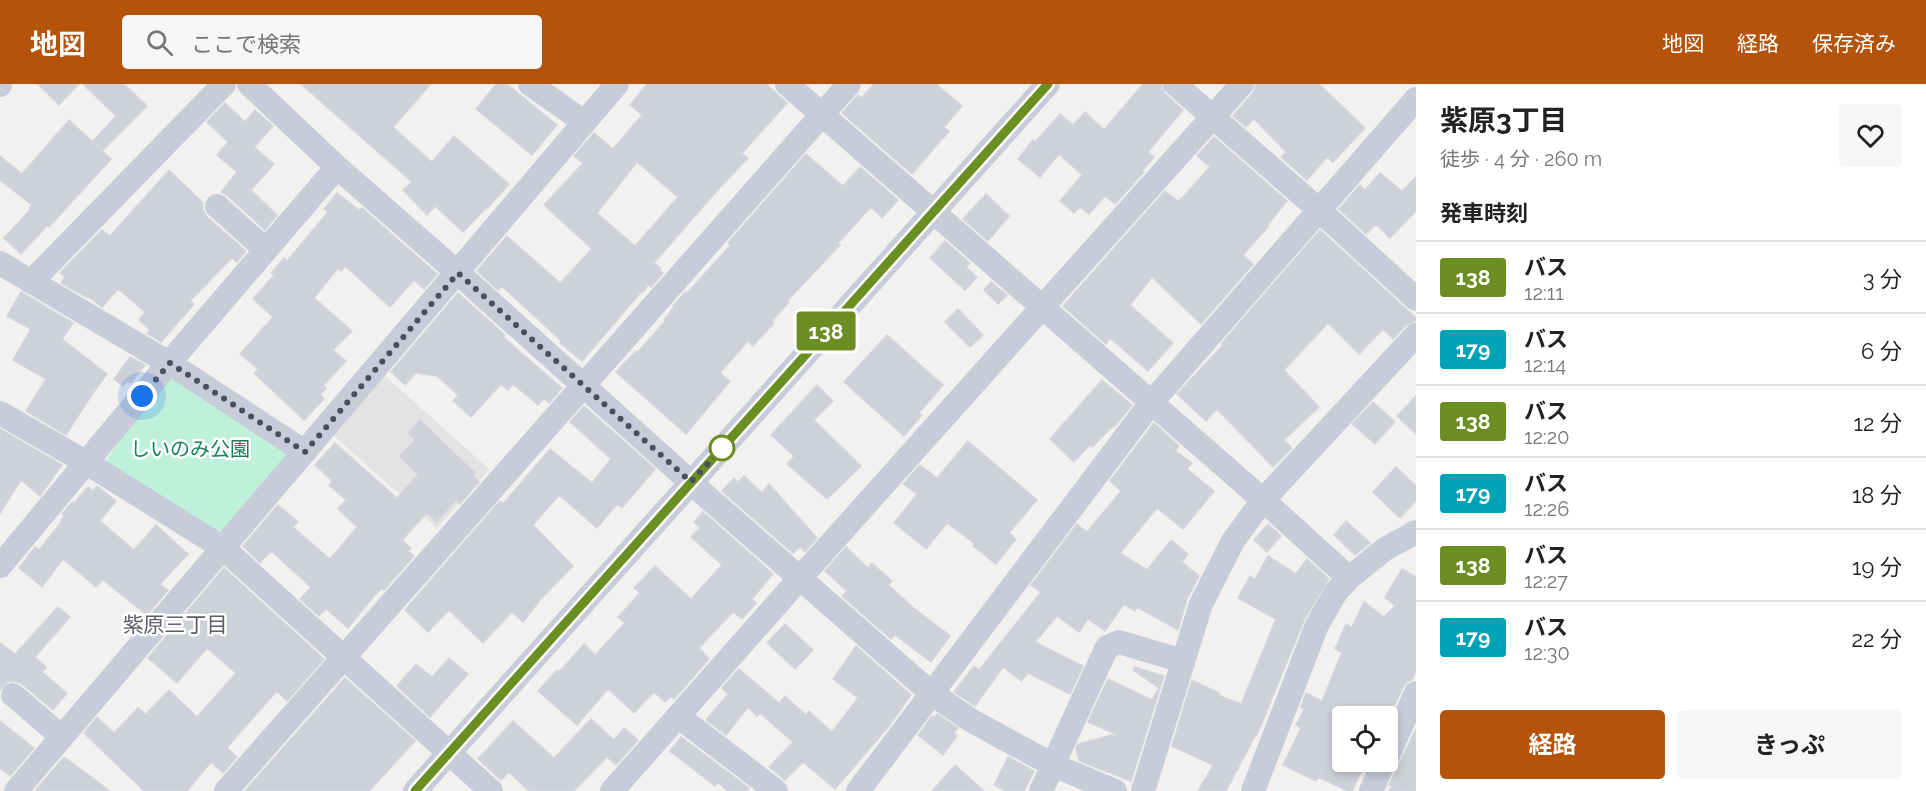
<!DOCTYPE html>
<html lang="ja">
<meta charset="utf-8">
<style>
body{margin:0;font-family:Raleway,"Noto Sans JP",sans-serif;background:#f6f6f6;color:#222;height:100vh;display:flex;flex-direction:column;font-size:22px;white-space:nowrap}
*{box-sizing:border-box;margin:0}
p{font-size:20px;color:#767676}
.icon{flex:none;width:33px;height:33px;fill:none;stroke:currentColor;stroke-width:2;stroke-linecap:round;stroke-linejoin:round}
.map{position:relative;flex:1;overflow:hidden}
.side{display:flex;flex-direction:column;background:#fff;width:510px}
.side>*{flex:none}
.badge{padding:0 12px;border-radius:4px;font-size:21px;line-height:39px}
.controls{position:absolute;left:1332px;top:622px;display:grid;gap:12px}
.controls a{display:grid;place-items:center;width:66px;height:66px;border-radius:6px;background:#fff;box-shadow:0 3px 9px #0003;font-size:30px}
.you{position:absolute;width:30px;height:30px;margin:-15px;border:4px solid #fff;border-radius:50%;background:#1a73e8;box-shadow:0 0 0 9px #1a73e833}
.map>.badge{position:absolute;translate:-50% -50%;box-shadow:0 0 0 3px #fff}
h2{padding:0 24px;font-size:22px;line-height:54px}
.round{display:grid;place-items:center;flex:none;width:63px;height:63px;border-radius:6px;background:#f6f6f6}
.head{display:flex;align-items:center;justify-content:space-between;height:102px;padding:0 24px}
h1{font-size:28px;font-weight:700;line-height:45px}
.button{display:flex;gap:12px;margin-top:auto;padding:12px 24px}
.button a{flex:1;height:69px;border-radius:6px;background:#b45309;color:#fff;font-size:24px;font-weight:700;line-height:69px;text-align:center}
.button a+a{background:#f6f6f6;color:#222}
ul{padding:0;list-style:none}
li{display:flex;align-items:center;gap:18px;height:72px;padding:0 24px;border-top:2px solid #e0e0e0}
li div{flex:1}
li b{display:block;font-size:22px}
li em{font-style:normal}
li .badge{min-width:66px;font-weight:700;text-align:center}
header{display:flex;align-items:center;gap:36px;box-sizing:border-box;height:84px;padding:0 30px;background:#b45309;color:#fff}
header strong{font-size:28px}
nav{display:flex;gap:33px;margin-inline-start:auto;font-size:21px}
.search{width:420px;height:54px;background:#f6f6f6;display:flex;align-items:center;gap:15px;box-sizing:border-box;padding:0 21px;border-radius:6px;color:#767676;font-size:22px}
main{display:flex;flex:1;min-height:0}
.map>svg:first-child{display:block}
.education{fill:#e4e2e2}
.green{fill:#bff0db}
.building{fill:#cfd1d8;stroke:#d4d5dc;stroke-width:1.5;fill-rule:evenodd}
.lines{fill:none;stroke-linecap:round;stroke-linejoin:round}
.minor{stroke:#c7ccd8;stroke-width:24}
.line-casing{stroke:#fff;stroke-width:14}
.line{stroke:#6b8e23;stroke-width:9}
.walk{stroke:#484f5e;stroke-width:6;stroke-dasharray:0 10.8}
.stop-dot{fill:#fff;stroke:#6b8e23;stroke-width:3}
.labels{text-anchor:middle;stroke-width:5;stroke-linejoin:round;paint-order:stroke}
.park-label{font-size:20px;fill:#168161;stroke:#fff}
.neighbourhood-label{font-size:21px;fill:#5c5f65;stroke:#fff}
</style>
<header>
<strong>地図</strong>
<div class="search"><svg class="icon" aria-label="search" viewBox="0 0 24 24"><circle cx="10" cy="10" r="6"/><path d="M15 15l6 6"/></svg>ここで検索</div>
<nav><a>地図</a><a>経路</a><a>保存済み</a></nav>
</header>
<main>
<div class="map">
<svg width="1416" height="707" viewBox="0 0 1416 707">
<rect width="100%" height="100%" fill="#f3f1f0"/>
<!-- education -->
<path class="education" d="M383,290L489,385L437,444L331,349Z"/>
<!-- green -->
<path class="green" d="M171,283L286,362L289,372L226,447L217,448L105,378Z"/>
<!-- building -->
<path class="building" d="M38,0H79L59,21Z
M83,0H124L147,22L103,66L93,57L116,32Z
M301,0H431L393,43L432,78L454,52L509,100L488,124L487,123L463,148L435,122L427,131L403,106L412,98Z
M496,0H507L557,41L532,71L476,25Z
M647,0H766L787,19L742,69L748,74L715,109L654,179L661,184L659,186L663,189L651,203L648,201L643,208L642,207L582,277L560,259L561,257L502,202L498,206L477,187L507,152L560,199L592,165L544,121L583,79L574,72L594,49L613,65L642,31L630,21ZM637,78L678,113L635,162L597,129Z
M874,0H936L962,22L944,43L949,47L912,90L842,29L858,11L861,14Z
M1143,0H1161L1165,10L1183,26L1148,68L1154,73L1142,87L1144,88L1115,120L1105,112L1089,130L1080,123L1074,129L1060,117L1082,91L1059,70L1040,93L1018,75L1033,56L1035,58L1060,30L1073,41L1085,28L1104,46Z
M1256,0H1319L1365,44L1333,78L1327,73L1307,96L1281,73L1286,68L1254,35L1246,43L1233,32L1253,9Z
M225,19L245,38L255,26L273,42L254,63L274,80L251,106L277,131L265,146L227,111L221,108L237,88L217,71L228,58L207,38Z
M69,36L111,75L49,143L47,142L21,170L4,154L30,126L29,124L32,121L0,96V72L22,90Z
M1214,53L1287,117L1267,142L1268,143L1243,171L1253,180L1201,240L1152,193L1130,221L1173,259L1148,287L1110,254L1106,260L1063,222L1165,107L1178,117L1183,113L1210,83L1197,72Z
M806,70L843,102L860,83L898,116L882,134L871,123L838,159L840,161L787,217L789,218L772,237L774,239L753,262L748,257L720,289L730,297L686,350L616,288L636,267L638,268L665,237L664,236L674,223L673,222L685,208L686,210L730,162L728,159Z
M169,86L203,119V126L207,133L246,167L237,178L232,174L190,217L194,220L161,258L147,249L150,246L139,236L145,228L118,205L102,223L89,213L88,214L61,199L65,193L60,189L102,146L110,152Z
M1380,89L1402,107L1416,93V127L1390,154L1376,140L1366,150L1339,125L1360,101L1365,106Z
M337,109L359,126L362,124L437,190L424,205L414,196L390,223L345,182L341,187L338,184L314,214L352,247L333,266L346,277L323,302L326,304L320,310L324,315L304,336L254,289L258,285L240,270L273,233L253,215L274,191L271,189L284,174L287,177L328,128L324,125Z
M986,110L1009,132L988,157L963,135Z
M1320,146L1416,234V237L1406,241L1393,255L1383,245L1359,270L1328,239L1284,286L1319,323L1284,356L1292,364L1273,383L1217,325L1206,337L1177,310L1223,261L1221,260Z
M945,157L970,179L966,183L977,193L965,206L930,174Z
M991,198L1007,211L998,220L984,206Z
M21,208L73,239L62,255L107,290L91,312L66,351L26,327L46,295L13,276L31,245L7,232Z
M458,209L505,251L503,253L562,304L549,319L544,314L538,321L513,300L508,306L501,300L471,333L453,317L458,311L437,292L416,289L405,301L391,288Z
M958,225L983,251L970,263L945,238Z
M887,251L943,301L919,329L922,331L904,352L844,298Z
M130,273L145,281L131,299L128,297L123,302L114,295Z
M1102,296L1132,321L1115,342L1114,341L1092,363L1090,361L1074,378L1050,355Z
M817,301L833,317L814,336L861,382L827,415L787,380L794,372L771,351Z
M1416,312V350L1397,332Z
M1373,318L1395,338L1375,360L1352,340Z
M584,322L655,385L622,424L617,420L597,444L559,411L533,441L573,482L541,515L523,538L512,528L483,559L449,526L428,548L405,526L500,417L503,420L550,365L592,399L611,375L570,338Z
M420,336L475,389L473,392L479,398L460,420L456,416L437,438L427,429L402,456L411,465L408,467L414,472L384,506L382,504L375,511L348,544L326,525L319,532L300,515L311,503L271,467L260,479L243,462L278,421L298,438L293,443L330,475L357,443L338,425L346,416L329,401L332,397L315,381L335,359L397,414L418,391L399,372L415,356L408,349Z
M1154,339L1179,362L1175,367L1192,379L1187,385L1214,407L1183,445L1157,424L1120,469L1147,486L1171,456L1188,470L1182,478L1199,492L1187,515L1178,546L1137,523L1135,527L1124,520L1105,547L1088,535L1079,548L1057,532L1035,558L1083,582L1070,610L1028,589L1021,597L1003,583L975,622L954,608L974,582L979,586L1041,508L1031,501L1077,440L1087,448L1121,407L1110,397Z
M0,345L62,381L40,412L21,396L0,429Z
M968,357L1037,416L1009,449L1016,455L996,480L973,462L975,460L947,439L926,465L894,439L917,410L903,400L920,381L937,394Z
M1396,383L1416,402V417L1400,434L1373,408Z
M744,392L762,409L769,400L817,454L805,468L800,463L793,469L722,407L734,394L738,398Z
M97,402L116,417L100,437L134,466L156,441L188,470L160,500L168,506L147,531L103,496L96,503L63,475L42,503L19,484L35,463L39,466L62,437L61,436L64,432L62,430L72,418L74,419L88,403L93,407Z
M703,428L773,490L752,515L756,519L742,535L733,528L699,564L709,575L674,615L671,612L665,618L654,608L634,629L608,605L577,641L538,607L557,586L559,588L584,560L595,571L625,539L618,533L640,509L634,504L655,482L691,515L722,481L691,453L700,444L694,438Z
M1346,437L1370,459L1355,471L1334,451Z
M1268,440L1281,452L1267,468L1254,456Z
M846,463L868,484L872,479L892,497L888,501L915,525L950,552L931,578L895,551L891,555L842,512L847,507L825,487Z
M1268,472L1296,490L1307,475L1329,495L1305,534L1257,651L1256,650L1226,707H1198L1213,681L1172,662L1192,596L1219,609L1220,612L1241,620L1276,535L1238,514L1250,492L1255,495Z
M224,484L324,575L287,617L277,607L236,653L227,664L237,673L223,689L211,678L187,707H144L84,649L97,633L114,649L138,624L146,630L169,606L197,633L236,589L207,564L177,599L148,574Z
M1402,485L1416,493V586L1412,596L1407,598L1403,603L1388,636V633H1342V678H1351L1363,684L1352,707H1348L1318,693L1316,697L1283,681L1301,644L1296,641L1304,625L1301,623L1306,609L1322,617L1342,568L1335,565L1346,540L1352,543L1364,518L1384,533L1395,522L1385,513Z
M58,523L70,533L35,573L46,583L42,588L67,609L53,626L22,600L16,597L8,598L0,606V559L15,570Z
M785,540L813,566L795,585L767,559Z
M856,562L911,611L889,642L835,705L803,678L785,696L769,683L793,658L760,629L757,632L748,623L726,651L706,636L728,610L722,604L739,585L779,619L785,612L806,631L809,627L832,648L858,614L833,595Z
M449,574L468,590L430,633L397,602L416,580L432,593Z
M1134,583L1164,592L1131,697L1079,677L1076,664L1078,660L1116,650L1088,638L1108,595L1152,616L1159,604L1133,586Z
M345,594L415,657L369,707H245Z
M937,630L958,644L954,649L957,652L943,671L918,651L932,632L934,634Z
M591,635L614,656L624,644L638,656L616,681L607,673L574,707H529L509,688L501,696L478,675L513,637L554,674Z
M0,637L34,664L10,692L0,684Z
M1416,645V707H1389L1392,702L1389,701Z
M681,653L749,704L746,707H728L718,698L715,702L670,667Z
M64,673L110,707H35Z
M1008,673L1034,687L1024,707H1006L994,701Z
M955,681L984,707H932Z"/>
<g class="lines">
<!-- minor -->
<path class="minor" d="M249,0L337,83L458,189L706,412L931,609L972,637L1053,681L1115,707
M530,0L584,38
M787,0L1263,416L1349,494
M1175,0L1318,125L1416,215
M0,1V0
M217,122L266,166
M0,179L169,279L305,368
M31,198L224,0
M0,329L87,379L223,464L491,707
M0,482L169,279L337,83
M13,611L62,653
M679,633L776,707
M1388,671L1416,609
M16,707L617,0
M226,707L849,0
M415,707L1048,0
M612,707L800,494L1242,0
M858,707L1151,319L1416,15
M1041,707L1107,563L1119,558L1183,577
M1143,707L1201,520L1233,457L1263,416L1416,251
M1253,707L1317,541L1336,508L1349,494L1385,465L1416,448
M1371,707L1384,678"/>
</g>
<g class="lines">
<!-- line casing -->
<g class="line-casing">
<path id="line" d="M415,707L1048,0"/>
</g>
<!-- line -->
<use href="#line" class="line"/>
<!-- walk -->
<path class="walk" d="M142,312L170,279L305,368L458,189L691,398L722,364"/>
</g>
<!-- markers -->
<circle class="stop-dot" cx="722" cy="364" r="12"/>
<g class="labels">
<!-- park labels -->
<g class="park-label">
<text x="190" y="372">しいのみ公園</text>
</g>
<!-- neighbourhood labels -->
<g class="neighbourhood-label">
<text x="175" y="548">紫原三丁目</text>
</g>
</g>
</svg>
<div class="controls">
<a><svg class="icon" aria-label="locate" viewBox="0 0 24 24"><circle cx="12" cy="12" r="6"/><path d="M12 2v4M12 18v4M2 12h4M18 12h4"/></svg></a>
</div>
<div class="you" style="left:142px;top:312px"></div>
<b class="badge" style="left:826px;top:247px;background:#6b8e23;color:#fff">138</b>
</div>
<section class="side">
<div class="head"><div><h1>紫原3丁目</h1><p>徒歩 · 4 分 · 260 m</p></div><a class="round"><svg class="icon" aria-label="heart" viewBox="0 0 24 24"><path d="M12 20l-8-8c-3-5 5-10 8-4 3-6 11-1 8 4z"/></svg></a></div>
<h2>発車時刻</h2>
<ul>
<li><span class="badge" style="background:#6b8e23;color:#fff">138</span><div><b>バス</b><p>12:11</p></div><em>3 分</em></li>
<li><span class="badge" style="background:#00a3b4;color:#fff">179</span><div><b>バス</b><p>12:14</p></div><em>6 分</em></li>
<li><span class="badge" style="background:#6b8e23;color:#fff">138</span><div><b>バス</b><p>12:20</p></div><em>12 分</em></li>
<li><span class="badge" style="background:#00a3b4;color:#fff">179</span><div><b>バス</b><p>12:26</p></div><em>18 分</em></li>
<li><span class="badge" style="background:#6b8e23;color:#fff">138</span><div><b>バス</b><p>12:27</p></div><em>19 分</em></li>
<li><span class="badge" style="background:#00a3b4;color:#fff">179</span><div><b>バス</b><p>12:30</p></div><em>22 分</em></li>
</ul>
<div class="button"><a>経路</a><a>きっぷ</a></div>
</section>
</main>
